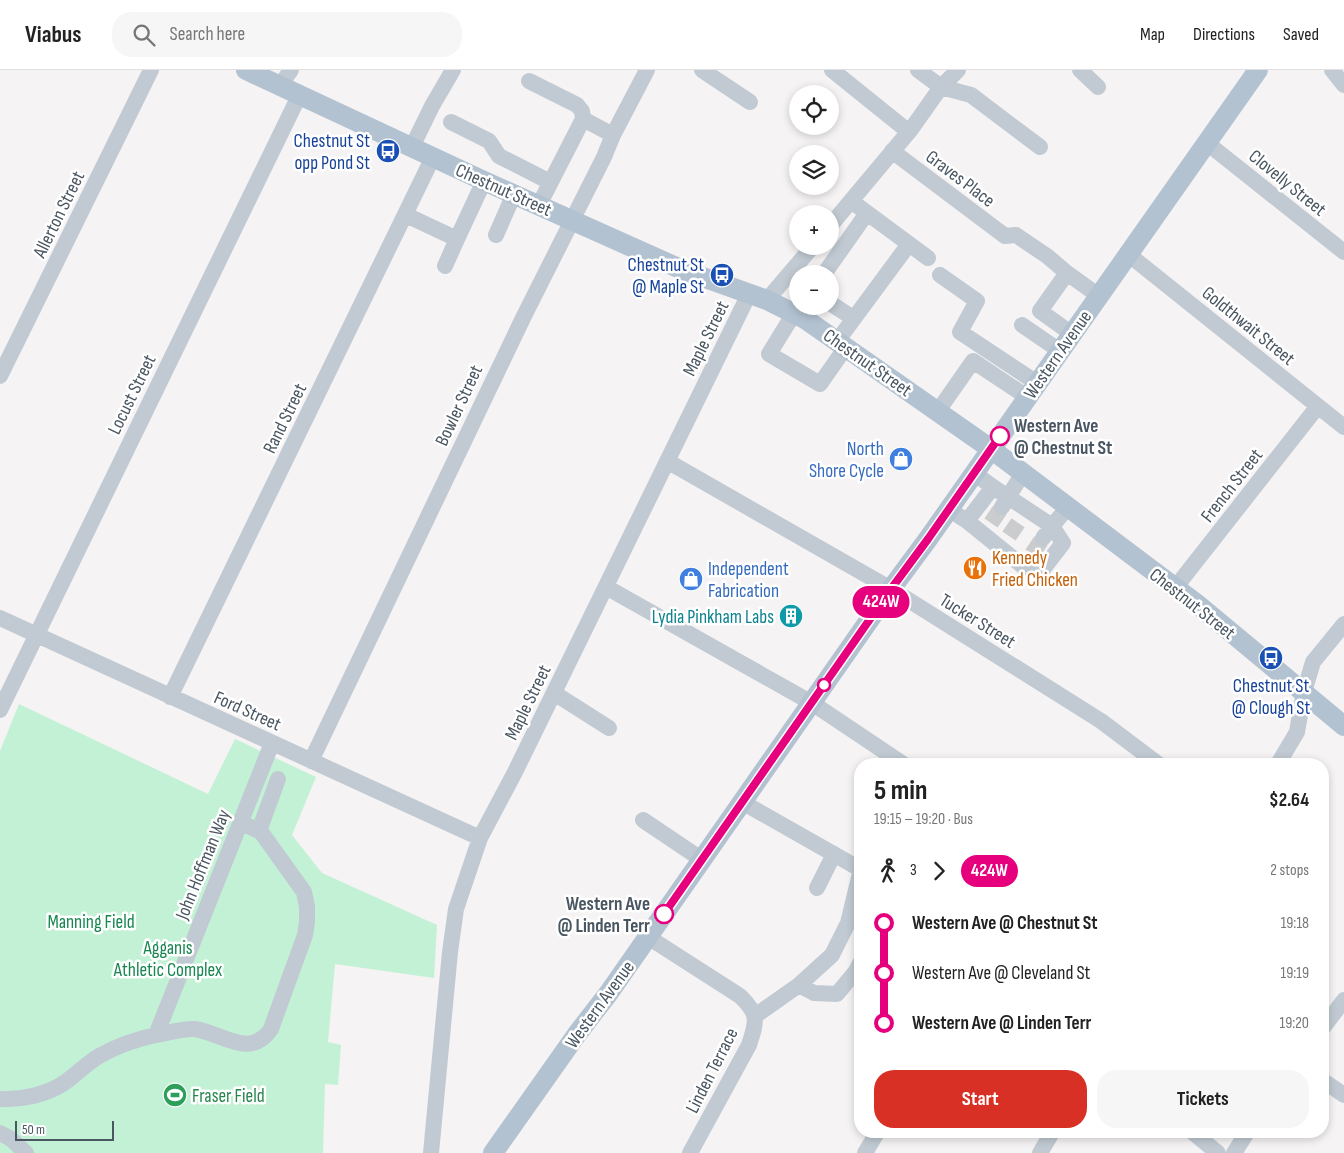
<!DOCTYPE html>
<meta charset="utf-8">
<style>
body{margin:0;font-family:"Sofia Sans Condensed",sans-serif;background:#f6f6f6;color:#222;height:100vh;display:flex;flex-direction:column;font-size:19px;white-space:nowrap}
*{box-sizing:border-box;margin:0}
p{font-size:16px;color:#767676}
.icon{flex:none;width:28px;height:28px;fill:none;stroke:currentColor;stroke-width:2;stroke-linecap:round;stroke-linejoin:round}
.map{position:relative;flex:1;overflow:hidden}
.panel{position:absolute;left:854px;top:688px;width:475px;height:380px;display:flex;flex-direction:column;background:#fff;border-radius:20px;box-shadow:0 2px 8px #0003}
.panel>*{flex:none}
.badge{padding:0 10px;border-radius:16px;font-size:18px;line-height:32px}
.fabs{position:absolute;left:789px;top:15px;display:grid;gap:10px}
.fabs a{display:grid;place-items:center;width:50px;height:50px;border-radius:50%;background:#fff;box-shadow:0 2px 8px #0003;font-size:25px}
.scale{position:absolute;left:15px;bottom:12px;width:99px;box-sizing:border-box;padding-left:5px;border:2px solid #4a5661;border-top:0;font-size:14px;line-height:18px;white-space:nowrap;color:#4a5661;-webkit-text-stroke:4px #fff;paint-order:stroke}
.map>.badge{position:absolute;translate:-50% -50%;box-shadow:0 0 0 2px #fff}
.legs{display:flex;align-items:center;gap:8px;height:55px;padding:0 20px;font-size:16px}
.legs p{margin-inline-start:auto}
.headline{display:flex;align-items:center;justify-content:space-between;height:85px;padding:0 20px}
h1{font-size:28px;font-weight:700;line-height:38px}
.action{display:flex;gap:10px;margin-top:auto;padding:10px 20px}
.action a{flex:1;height:58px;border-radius:20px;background:#d93025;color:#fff;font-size:20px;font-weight:700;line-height:58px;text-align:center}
.action a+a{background:#f6f6f6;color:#222}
ul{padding:0 20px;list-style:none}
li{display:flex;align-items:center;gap:18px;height:50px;font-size:19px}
li i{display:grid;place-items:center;width:8px;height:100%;margin:0 6px;background:currentColor}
li i::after{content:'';width:12px;height:12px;margin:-6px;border:4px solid;border-radius:50%;background:#fff}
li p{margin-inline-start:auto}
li:first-child i{background:linear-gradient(#0000 50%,currentColor 0)}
li:last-child i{background:linear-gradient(currentColor 50%,#0000 0)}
header{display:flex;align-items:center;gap:30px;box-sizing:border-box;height:70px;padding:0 25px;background:#fff;border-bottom:1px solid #e0e0e0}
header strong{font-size:24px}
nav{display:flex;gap:28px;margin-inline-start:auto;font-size:18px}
.search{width:350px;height:45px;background:#f6f6f6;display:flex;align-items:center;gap:12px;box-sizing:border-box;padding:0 18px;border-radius:20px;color:#767676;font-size:19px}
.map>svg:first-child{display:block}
.green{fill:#c3f1d5}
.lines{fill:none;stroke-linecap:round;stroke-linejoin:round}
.minor-tunnel{stroke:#caccce;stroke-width:16;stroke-dasharray:16 8;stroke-linecap:butt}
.minor{stroke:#c1cad2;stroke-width:16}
.major{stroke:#b3c2d1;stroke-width:20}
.line-1-casing{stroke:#fff;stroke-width:11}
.line-1{stroke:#e6007e;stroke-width:8}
.stop-1-dot{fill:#fff;stroke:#e6007e;stroke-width:2.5}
.labels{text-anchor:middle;stroke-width:5;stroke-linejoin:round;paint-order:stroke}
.transit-label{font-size:19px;fill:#164399;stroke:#fff;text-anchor:end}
.street-label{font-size:19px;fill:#4a5661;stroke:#fff}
.stop-label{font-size:19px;font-weight:bold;fill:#4a5661;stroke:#fff;text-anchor:start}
.shop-label{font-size:19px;fill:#366cbe;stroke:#fff;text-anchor:end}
.food-label{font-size:19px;fill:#c56008;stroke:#fff;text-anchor:start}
.culture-label{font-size:19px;fill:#0d838f;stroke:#fff;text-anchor:end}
.park-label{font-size:19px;fill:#17864f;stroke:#fff}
.leisure-label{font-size:19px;fill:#27864d;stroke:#fff;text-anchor:start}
</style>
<header>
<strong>Viabus</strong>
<div class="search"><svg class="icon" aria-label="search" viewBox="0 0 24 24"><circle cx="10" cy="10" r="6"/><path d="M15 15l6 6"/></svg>Search here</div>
<nav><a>Map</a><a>Directions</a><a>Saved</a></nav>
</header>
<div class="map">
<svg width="1344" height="1083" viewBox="0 0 1344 1083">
<rect width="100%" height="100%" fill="#f5f3f3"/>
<!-- green -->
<path class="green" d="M19,634L208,724L235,669L316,707L292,765L322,803L437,855L434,908L335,894L328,972L341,975L338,1015L325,1014L323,1083H0V681Z"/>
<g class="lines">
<!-- minor-tunnel -->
<path class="minor-tunnel" d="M991,453L1002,437
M1009,466L1020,450
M1032,484L1043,468"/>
<!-- minor -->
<path class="minor" d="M702,0L750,32
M832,0L909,62
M918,0L941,17L971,25L1040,77
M1080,0L1098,17
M1332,0L1344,15
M529,11L577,35L582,41L583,49
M279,17L291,0
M451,52L489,71L499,86L550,112
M1207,73L1344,182
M412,77L432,36L453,0
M892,81L1005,166L1016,165L1047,186L1067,203L1040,241L1072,264
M851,131L928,188
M539,135L583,49L613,65
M406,145L457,169L484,111
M830,156L912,58L941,17L958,0
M496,165L514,124
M1128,184L1344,357
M445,196L457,169
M1067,203L1099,226
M824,204L867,143
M940,205L977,231L960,262L1037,313
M767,230L813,176
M830,233L853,248
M795,244L788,253L769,284L820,314L846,277
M1022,255L1060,281
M838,270L909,174
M0,306L151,0
M938,341L973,291L1027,327
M667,391L891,519L1101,651L1158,694
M993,417L1052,456L1068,437
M1002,437L1023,403
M959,446L967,451L993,417L974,403
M967,451L1024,497L1043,499L1063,473L1052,456L1043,468
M606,517L812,633L903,694
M1175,518L1318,336
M0,548L480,768
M554,623L609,658
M170,627L433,87
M0,640L299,26
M311,691L523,248L604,87L613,65L647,0
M1278,694L1297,662L1304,622L1313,592L1344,554
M742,732L860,799
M643,750L701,789
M259,761L278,709
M817,818L834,784
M648,867L740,926C759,944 757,951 749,975L690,1083
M799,915L814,923L837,924L856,901L860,893
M755,946L799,915L832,885L848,853L860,803
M1322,959L1344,930
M156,965C168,963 183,958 195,959C222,963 250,990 271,959L305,865L307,852V836L304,822L261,762L240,752
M1322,1010L1344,1025
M0,1029C21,1030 46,1025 64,1013C77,1004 88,992 101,985C119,975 137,969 156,965L272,673
M1191,1061L1218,1083
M0,1063L11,1069L26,1083
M431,1083L450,882L456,839L480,768L515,702L749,224
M865,1083L878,1061
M1040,1083L1053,1061
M1234,1083L1248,1061"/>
<!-- major -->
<path class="major" d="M246,0L484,111L683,200L767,230L805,249L991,379L1197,534L1344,656
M493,1083L577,964L608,924L891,519L928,469L1258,0"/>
</g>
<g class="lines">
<!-- line-1 casing -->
<g class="line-1-casing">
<path id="line-1" d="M664,844L891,519L928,469L1000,366"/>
</g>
<!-- line-1 -->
<use href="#line-1" class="line-1"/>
</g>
<!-- icons -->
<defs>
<g id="bus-disc" transform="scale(1.25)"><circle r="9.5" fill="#1a4fb4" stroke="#fff"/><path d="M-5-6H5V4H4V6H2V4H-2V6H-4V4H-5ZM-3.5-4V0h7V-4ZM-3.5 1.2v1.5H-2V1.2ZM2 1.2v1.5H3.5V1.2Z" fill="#fff"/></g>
<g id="shop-disc" transform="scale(1.25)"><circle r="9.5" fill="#3f7fe0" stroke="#fff"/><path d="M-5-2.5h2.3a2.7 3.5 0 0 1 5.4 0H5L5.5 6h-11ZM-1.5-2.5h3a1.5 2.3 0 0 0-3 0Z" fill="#fff"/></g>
<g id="restaurant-disc" transform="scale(1.25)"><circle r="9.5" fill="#e8710a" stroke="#fff"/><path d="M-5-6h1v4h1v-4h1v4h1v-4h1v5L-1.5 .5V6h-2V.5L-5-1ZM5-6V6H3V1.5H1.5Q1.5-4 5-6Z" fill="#fff"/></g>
<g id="building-disc" transform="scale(1.25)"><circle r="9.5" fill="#0f9aa8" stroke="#fff"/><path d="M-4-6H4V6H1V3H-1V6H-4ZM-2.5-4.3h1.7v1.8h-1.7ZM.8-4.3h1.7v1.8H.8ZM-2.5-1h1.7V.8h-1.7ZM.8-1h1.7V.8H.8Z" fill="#fff"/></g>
<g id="stadium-disc" transform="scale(1.25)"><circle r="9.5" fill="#2e9e5b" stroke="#fff"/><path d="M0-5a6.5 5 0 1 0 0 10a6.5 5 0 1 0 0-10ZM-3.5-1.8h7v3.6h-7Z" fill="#fff"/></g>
</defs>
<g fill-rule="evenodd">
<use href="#bus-disc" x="388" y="81"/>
<use href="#bus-disc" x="722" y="205"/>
<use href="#shop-disc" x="901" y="389"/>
<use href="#restaurant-disc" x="975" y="498"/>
<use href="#shop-disc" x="691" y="509"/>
<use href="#building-disc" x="791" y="546"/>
<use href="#bus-disc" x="1271" y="588"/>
<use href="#stadium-disc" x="175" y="1025"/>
</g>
<!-- markers -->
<g class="stop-1-dot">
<circle cx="1000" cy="366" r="9"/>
<circle cx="824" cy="615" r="6"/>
<circle cx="664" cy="844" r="9"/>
</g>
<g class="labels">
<!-- transit labels -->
<g class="transit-label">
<text x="370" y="77">Chestnut St<tspan x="370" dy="22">opp Pond St</tspan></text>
<text x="704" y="201">Chestnut St<tspan x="704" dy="22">@ Maple St</tspan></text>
<text x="1271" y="622" text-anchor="middle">Chestnut St<tspan x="1271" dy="22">@ Clough St</tspan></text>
</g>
<!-- street labels -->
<g class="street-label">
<text transform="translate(961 108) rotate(37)" y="7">Graves Place</text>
<text transform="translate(1288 112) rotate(39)" y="7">Clovelly Street</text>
<text transform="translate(504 119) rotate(24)" y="7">Chestnut Street</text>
<text transform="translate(58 144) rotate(-64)" y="7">Allerton Street</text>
<text transform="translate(1249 255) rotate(39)" y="7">Goldthwait Street</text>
<text transform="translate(705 268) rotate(-64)" y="7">Maple Street</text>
<text transform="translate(1057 284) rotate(-55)" y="7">Western Avenue</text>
<text transform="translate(868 292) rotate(35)" y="7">Chestnut Street</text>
<text transform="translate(131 324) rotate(-64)" y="7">Locust Street</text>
<text transform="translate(458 335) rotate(-65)" y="7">Bowler Street</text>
<text transform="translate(284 348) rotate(-64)" y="7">Rand Street</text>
<text transform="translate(1231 415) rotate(-52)" y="7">French Street</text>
<text transform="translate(1193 533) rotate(38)" y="7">Chestnut Street</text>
<text transform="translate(978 550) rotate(32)" y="7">Tucker Street</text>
<text transform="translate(527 632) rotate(-64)" y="7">Maple Street</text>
<text transform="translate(248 640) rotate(24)" y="7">Ford Street</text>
<text transform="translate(202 794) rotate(-68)" y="7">John Hoffman Way</text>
<text transform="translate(599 934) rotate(-54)" y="7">Western Avenue</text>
<text transform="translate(711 1000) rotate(-63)" y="7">Linden Terrace</text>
</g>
<!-- stop labels -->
<g class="stop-label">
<text x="1014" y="362">Western Ave<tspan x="1014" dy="22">@ Chestnut St</tspan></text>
<text x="650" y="840" text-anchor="end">Western Ave<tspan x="650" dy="22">@ Linden Terr</tspan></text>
</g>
<!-- shop labels -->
<g class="shop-label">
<text x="884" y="385">North<tspan x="884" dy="22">Shore Cycle</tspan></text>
<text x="708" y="505" text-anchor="start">Independent<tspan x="708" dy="22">Fabrication</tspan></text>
</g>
<!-- food labels -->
<g class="food-label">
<text x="992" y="494">Kennedy<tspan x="992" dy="22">Fried Chicken</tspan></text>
</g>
<!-- culture labels -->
<g class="culture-label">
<text x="774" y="553">Lydia Pinkham Labs</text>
</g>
<!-- park labels -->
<g class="park-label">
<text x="91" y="858">Manning Field</text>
<text x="168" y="884">Agganis<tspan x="168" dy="22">Athletic Complex</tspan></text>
</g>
<!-- leisure labels -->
<g class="leisure-label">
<text x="192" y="1032">Fraser Field</text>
</g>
</g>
</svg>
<div class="fabs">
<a><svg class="icon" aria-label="locate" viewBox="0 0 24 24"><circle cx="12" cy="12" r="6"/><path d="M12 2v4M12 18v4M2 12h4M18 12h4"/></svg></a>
<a><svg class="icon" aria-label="layers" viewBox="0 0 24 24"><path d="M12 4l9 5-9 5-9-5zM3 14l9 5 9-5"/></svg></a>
<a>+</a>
<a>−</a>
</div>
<div class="scale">50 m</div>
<b class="badge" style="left:881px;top:532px;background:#e6007e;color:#fff">424W</b>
<section class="panel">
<div class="headline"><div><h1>5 min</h1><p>19:15 – 19:20 · Bus</p></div><b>$2.64</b></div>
<div class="legs"><svg class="icon" aria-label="walk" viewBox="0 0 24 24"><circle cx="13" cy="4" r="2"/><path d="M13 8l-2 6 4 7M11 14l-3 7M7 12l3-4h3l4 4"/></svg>3<svg class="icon" aria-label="forward" viewBox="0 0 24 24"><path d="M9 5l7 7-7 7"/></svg><b class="badge" style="background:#e6007e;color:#fff">424W</b><p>2 stops</p></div>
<ul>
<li><i style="color:#e6007e"></i><b>Western Ave @ Chestnut St</b><p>19:18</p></li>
<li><i style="color:#e6007e"></i><span>Western Ave @ Cleveland St</span><p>19:19</p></li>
<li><i style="color:#e6007e"></i><b>Western Ave @ Linden Terr</b><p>19:20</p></li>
</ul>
<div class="action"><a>Start</a><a>Tickets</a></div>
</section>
</div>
